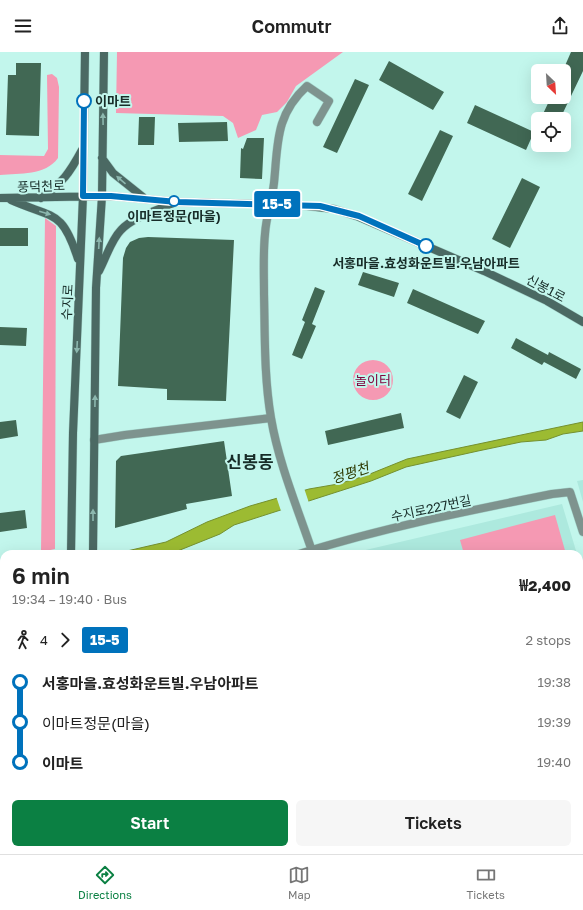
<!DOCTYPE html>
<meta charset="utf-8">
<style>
body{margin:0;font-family:"Golos Text","Noto Sans KR",sans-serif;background:#f6f6f6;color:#222;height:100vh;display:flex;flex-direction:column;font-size:15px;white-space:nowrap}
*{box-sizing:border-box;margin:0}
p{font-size:13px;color:#767676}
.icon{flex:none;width:22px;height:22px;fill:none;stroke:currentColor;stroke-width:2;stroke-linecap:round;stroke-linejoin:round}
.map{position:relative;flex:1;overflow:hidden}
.details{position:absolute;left:0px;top:498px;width:583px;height:304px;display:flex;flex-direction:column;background:#fff;border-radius:12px 12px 0 0;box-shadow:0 4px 16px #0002}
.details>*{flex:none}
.badge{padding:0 8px;border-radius:3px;font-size:14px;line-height:26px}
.needle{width:26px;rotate:155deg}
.buttons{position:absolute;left:531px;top:12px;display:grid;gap:8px}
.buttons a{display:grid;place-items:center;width:40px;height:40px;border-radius:6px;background:#fff;box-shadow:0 4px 16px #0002;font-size:20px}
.map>.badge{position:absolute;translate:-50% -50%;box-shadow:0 0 0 2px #fff}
.legs{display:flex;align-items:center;gap:6px;height:44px;padding:0 12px;font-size:13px}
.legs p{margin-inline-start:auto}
.headline{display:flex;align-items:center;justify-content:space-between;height:68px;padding:0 12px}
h1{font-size:22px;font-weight:600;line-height:30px}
.button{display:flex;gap:8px;margin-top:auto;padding:8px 12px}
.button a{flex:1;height:46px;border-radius:6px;background:#0b8043;color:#fff;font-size:16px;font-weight:600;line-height:46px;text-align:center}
.button a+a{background:#f6f6f6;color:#222}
ul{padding:0 12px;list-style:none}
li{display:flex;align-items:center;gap:14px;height:40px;font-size:15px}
li i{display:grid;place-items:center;width:6px;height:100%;margin:0 5px;background:currentColor}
li i::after{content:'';width:10px;height:10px;margin:-5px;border:3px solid;border-radius:50%;background:#fff}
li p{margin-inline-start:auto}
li:first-child i{background:linear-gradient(#0000 50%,currentColor 0)}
li:last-child i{background:linear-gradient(currentColor 50%,#0000 0)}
header{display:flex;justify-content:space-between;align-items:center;height:52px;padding:0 12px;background:#fff;font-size:18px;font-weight:600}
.tab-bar{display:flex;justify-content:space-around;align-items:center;height:56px;border-top:1px solid #e0e0e0;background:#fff;font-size:11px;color:#767676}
.tab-bar a{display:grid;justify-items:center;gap:2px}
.tab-bar .on{color:#0b8043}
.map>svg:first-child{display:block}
.built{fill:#ade9de}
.green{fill:#f599b3}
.water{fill:#9cbb32;stroke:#74902f}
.pier{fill:#c2f6ec}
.building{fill:#416854}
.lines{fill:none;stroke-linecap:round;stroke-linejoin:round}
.street-casing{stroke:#a3d2c9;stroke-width:9}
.secondary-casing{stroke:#a3d2c9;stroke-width:9}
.street{stroke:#7e938e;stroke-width:8}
.secondary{stroke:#4b6963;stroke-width:8}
.oneway{fill:#8cb7ae}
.line-1-casing{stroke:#fff;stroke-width:9}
.line-1{stroke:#0072bc;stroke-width:6}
.stop-1-dot{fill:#fff;stroke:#0072bc;stroke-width:2}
.labels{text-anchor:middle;stroke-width:4;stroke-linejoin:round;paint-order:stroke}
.stop-label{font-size:13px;font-weight:bold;fill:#172c28;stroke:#c2f6ec}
.street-label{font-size:13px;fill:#172c28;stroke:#c2f6ec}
.park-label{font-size:13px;fill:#80073f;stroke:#c2f6ec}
.water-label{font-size:14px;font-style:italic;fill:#2d3901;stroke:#c2f6ec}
.district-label{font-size:17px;font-weight:bold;fill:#172c28;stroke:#c2f6ec}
</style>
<header><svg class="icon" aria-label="menu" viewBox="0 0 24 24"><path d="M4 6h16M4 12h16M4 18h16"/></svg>Commutr<svg class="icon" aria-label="share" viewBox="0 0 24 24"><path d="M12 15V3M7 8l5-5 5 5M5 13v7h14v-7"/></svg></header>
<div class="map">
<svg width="583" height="802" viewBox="0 0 583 802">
<rect width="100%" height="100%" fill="#c2f6ec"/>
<!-- built -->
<path class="built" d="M583,428V450L577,429Z
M562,452L577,502H358L357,500Z
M579,507L583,520V598L579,599Z"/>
<!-- green -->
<path class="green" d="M117,0H343L296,34L287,50L277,60L262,63L256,78L238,86L233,71L223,64L116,61Z
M52,22L57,26L59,35L58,106C45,124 20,121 0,123V103L44,104L48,97L47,23Z
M45,166L56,174L55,497L41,500Z
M353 328a20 20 0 1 1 40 0a20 20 0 1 1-40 0Z
M555,463L566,502H464L460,488Z
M4,792V798H16L15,802H0Z
M79,798H404L403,802H78Z"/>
<!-- water -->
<path class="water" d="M583,370V379L563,382L546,388L521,390L478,399L406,415L371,429L234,473L220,482L170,502H114L166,490L207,470L250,454L309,437L338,432L365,424L407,407Z"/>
<!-- pier -->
<path class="pier" d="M304,436L309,451L281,459L276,444Z"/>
<!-- building -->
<path class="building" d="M571,0H583V19L560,67H548L542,64L551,45H564V16Z
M389,9L444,40L433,58L379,28Z
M16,11H41L39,84L6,83L8,23H16Z
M355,27L369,33L337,101L323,95Z
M475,53L534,80L526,98L467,71Z
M139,65H155L154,93H138Z
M227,70L228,89L179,90L178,71Z
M440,78L453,84L422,149L408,142Z
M247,86H264L262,127L240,126L241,96L243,97Z
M522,126L540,135L510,196L492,187Z
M0,176H28V194H0Z
M148,185L234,188L226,349L167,348V337L118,334L123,206L126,196L130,190L139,186Z
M363,220L399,231L394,245L358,233Z
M315,235L325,239L312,272L316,274L302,307L292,303L305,270L302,268Z
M413,237L485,269L478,282L407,251Z
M0,275L27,276L26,294L0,293Z
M516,286L548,303L549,300L581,317L576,327L544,310L542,313L511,296Z
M464,323L478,330L460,367L446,360Z
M401,361L404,376L328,393L325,379Z
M16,368L18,384L0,387V370Z
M224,389L232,444L186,452L187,457L115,476L116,409L121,404Z
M25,458L27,476L0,480V461Z"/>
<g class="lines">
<!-- street casing -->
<g class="street-casing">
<path id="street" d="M94,388L125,383L271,366
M299,502C382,476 467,459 552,442L570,440L583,480
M313,502C298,457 279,413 271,366C264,325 265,283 264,242C264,222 263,201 265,182C266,165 272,148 274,131C278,92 275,63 307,34L329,49L317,70
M579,670L583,661
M579,700L583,703
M583,747L579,759L583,772
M559,798L560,802"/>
</g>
<!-- secondary casing -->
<g class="secondary-casing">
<path id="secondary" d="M102,106L113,121L143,145
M0,146L111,144L177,150L298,153L334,157L359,165L484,219L547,249L583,270
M41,146C63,130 69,122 82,98
M11,148C54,167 62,157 78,207
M99,219C106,206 111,188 121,178C134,164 159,158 176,150
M71,502L73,381L83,144L85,0
M93,502L96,236L102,144L104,0
M39,802L40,798
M61,802L63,798"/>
</g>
<!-- street -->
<use href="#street" class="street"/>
<!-- secondary -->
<use href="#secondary" class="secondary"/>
</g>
<!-- one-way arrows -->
<defs><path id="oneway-solid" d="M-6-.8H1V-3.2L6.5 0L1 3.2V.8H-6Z"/></defs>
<g class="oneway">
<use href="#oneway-solid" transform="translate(103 67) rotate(-91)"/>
<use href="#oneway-solid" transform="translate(121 128) rotate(-139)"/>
<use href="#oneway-solid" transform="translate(45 161) rotate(16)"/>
<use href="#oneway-solid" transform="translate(99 191) rotate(-87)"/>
<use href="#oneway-solid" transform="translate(77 295) rotate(93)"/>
<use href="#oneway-solid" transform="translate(95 349) rotate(-89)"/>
<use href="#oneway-solid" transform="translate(93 463) rotate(-90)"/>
</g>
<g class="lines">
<!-- line-1 casing -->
<g class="line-1-casing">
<path id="line-1" d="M84,49L83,144H111L177,150L320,154L359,164L426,194"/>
</g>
<!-- line-1 -->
<use href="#line-1" class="line-1"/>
</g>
<!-- markers -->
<g class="stop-1-dot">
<circle cx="84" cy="49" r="7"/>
<circle cx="174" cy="149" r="5"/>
<circle cx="426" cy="194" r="7"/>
</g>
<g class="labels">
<!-- stop labels -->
<g class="stop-label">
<text x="95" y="54" text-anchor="start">이마트</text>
<text x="174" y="169">이마트정문(마을)</text>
<text x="426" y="216">서홍마을.효성화운트빌.우남아파트</text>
</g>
<!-- street labels -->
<g class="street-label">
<text transform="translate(41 134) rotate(-2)" y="5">풍덕천로</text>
<text transform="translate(546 236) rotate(28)" y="5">신봉1로</text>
<text transform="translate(67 250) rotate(-87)" y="5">수지로</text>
<text transform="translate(431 456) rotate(-12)" y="5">수지로227번길</text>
</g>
<!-- park labels -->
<g class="park-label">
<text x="373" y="333">놀이터</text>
</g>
<!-- water labels -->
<g class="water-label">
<text transform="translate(350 421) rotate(-18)" y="5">정평천</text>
</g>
<!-- district labels -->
<g class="district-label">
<text x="250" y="416">신봉동</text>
</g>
</g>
</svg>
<div class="buttons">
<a><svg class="needle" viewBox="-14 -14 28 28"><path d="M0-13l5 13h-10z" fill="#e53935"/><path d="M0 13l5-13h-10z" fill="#767676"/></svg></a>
<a><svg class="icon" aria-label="locate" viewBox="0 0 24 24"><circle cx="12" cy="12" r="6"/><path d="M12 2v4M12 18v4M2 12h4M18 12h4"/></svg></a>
</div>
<b class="badge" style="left:277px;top:152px;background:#0072bc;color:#fff">15-5</b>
<section class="details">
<div class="headline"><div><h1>6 min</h1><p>19:34 – 19:40 · Bus</p></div><b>₩2,400</b></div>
<div class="legs"><svg class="icon" aria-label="walk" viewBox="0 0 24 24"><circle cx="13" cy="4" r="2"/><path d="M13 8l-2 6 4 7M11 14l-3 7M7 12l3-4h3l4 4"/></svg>4<svg class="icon" aria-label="forward" viewBox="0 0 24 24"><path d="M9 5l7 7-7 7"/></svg><b class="badge" style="background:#0072bc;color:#fff">15-5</b><p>2 stops</p></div>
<ul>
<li><i style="color:#0072bc"></i><b>서홍마을.효성화운트빌.우남아파트</b><p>19:38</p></li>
<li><i style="color:#0072bc"></i><span>이마트정문(마을)</span><p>19:39</p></li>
<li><i style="color:#0072bc"></i><b>이마트</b><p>19:40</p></li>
</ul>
<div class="button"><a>Start</a><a>Tickets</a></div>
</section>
</div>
<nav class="tab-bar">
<a class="on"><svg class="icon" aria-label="directions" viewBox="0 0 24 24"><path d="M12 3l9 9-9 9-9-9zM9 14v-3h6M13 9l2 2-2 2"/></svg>Directions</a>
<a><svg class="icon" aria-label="map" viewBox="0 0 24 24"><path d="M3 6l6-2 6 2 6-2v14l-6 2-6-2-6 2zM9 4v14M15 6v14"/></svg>Map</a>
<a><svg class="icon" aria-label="tickets" viewBox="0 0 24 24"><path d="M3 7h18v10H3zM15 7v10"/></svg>Tickets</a>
</nav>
